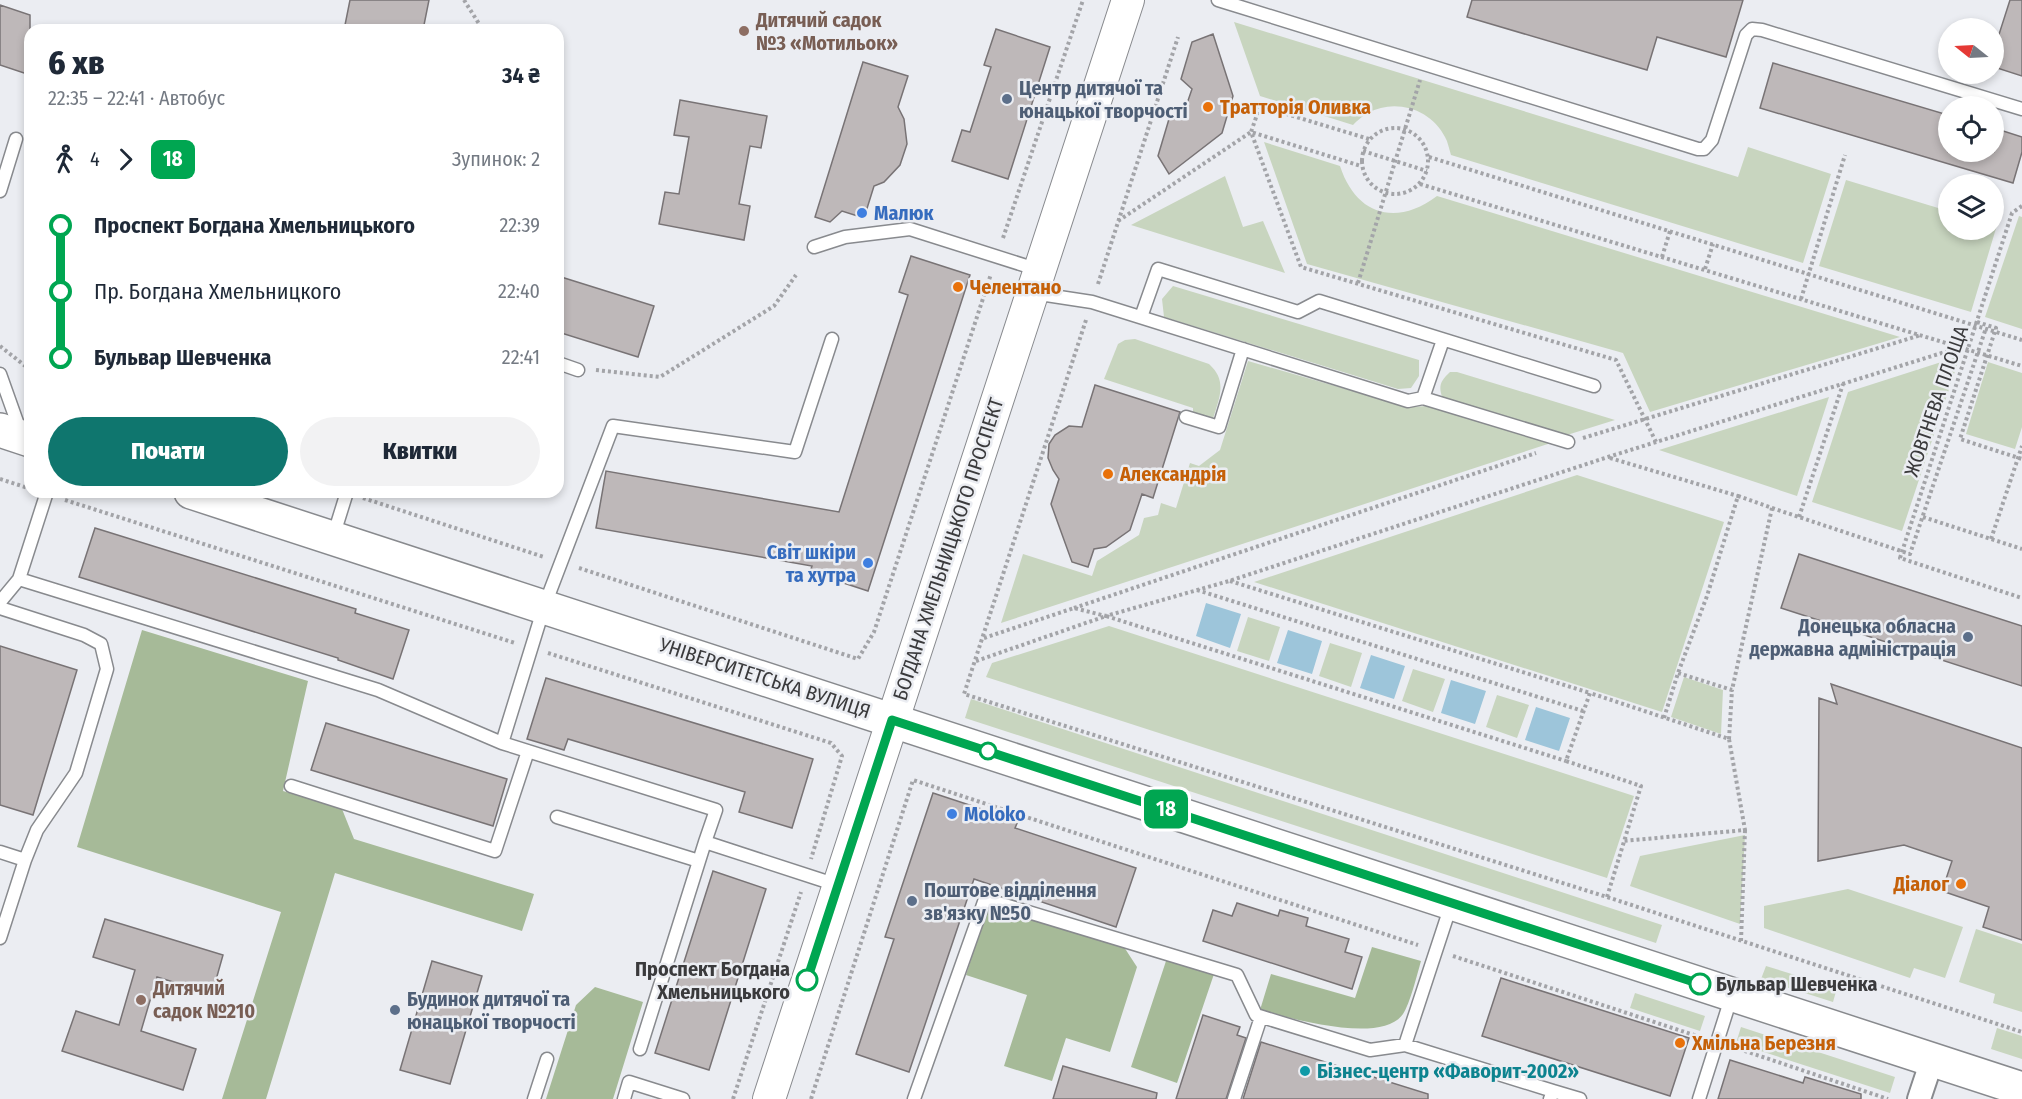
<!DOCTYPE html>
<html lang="uk">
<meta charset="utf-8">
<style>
body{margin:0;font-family:"Fira Sans Condensed",sans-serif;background:#f2f2f3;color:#1f2937;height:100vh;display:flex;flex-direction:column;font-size:22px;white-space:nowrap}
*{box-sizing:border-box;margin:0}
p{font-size:20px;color:#747a83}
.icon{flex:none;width:33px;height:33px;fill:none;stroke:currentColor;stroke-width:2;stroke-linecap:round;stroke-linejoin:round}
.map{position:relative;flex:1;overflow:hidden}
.side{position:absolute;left:24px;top:24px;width:540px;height:474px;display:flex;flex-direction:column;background:#fff;border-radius:18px;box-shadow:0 3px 9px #0003}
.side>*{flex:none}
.badge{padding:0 12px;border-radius:9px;font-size:21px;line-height:39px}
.needle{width:39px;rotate:288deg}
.buttons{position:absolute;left:1938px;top:18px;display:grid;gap:12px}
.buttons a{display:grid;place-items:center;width:66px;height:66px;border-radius:50%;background:#fff;box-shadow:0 3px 9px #0003;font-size:30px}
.map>.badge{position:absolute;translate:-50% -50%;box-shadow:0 0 0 3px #fff}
.legs{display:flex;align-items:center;gap:9px;height:66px;padding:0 24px;font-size:20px}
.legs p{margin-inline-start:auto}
.overview{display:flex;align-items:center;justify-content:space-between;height:102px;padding:0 24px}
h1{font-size:33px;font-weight:800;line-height:45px}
.primary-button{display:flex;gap:12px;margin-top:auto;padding:12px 24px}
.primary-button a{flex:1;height:69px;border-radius:36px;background:#0f766e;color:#fff;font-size:24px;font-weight:800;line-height:69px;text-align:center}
.primary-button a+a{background:#f2f2f3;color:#1f2937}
ul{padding:0 24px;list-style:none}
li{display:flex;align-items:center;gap:21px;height:66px;font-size:22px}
li i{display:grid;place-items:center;width:9px;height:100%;margin:0 8px;background:currentColor}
li i::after{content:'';width:15px;height:15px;margin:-8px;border:4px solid;border-radius:50%;background:#fff}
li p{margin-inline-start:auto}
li:first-child i{background:linear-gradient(#0000 50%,currentColor 0)}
li:last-child i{background:linear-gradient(currentColor 50%,#0000 0)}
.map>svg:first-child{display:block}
.green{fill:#c8d5bf}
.forest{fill:#a6ba98}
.water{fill:#9dc5da}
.building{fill:#beb8b9;stroke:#787375;stroke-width:1.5}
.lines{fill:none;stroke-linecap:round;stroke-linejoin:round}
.service-casing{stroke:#888a8e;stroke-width:15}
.minor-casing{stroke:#888a8e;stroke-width:26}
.secondary-casing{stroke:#888a8e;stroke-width:34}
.primary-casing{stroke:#888a8e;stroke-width:36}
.path{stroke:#a3a4a8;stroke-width:4;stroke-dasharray:3 3;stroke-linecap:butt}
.service{stroke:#fff;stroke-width:12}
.minor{stroke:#fff;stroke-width:22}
.secondary{stroke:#fff;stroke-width:32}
.primary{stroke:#fff;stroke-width:33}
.line-1-casing{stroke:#fff;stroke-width:14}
.line-1{stroke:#00a651;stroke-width:9}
.education-dot{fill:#8d6e63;stroke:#ebedf2;stroke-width:2}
.service-dot{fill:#5c6f8a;stroke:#ebedf2;stroke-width:2}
.food-dot{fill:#e8710a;stroke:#ebedf2;stroke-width:2}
.shop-dot{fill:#3f7fe0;stroke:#ebedf2;stroke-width:2}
.stop-1-dot{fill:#fff;stroke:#00a651;stroke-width:3}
.culture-dot{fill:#0f9aa8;stroke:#ebedf2;stroke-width:2}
.labels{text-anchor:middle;stroke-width:5;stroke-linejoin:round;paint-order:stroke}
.education-label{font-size:20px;font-weight:bold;fill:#785e54;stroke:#ebedf2;text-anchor:start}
.service-label{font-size:20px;font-weight:bold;fill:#4e5e75;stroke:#ebedf2;text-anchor:start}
.food-label{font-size:20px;font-weight:bold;fill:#c56008;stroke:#ebedf2;text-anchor:start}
.shop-label{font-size:20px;font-weight:bold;fill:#366cbe;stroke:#ebedf2;text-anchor:start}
.street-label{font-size:20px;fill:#3a3a3c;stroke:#ebedf2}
.stop-label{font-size:20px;font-weight:bold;fill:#3a3a3c;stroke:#ebedf2;text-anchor:end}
.culture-label{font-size:20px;font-weight:bold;fill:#0d838f;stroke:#ebedf2;text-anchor:start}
</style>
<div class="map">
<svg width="2022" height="1099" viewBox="0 0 2022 1099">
<rect width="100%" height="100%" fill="#ebedf2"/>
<!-- green -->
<path class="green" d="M1234,22L1738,177L1748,147L1831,174L1803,263L1451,155C1449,149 1448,142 1445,137C1431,109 1395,98 1368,113C1362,116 1357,121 1353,125L1260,96Z
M1264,142L1340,166C1356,215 1396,227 1437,196L1900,337L1650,412L1623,353L1307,264Z
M1225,176L1243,227L1263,221L1285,273L1131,225Z
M1846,180L1948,211V230H1994V224L1997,225L1971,312L1819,266Z
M2019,216L2022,217V329L1985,317Z
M1173,286L1419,360V376L1411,388L1398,389L1164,317L1162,299Z
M1135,339L1209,364C1228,381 1219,398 1213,419L1193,412V408L1104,379L1118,344L1125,340Z
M1960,356L1902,531L1812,502L1848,392Z
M1248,361L1408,407L1428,406L1554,442L1001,623L1023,554L1092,576L1097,561L1139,535L1144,518L1158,515L1161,503L1176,508L1190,463L1199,466L1220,450Z
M1988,362L2022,373V427L2015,449L1966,434Z
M1450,372H1457L1615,420L1567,435L1443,399C1438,387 1440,381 1450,372Z
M1829,397L1797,496L1659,450Z
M1577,475L1724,522L1662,712L1254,582Z
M1248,617L1280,627L1269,661L1237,651Z
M1109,626L1634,796L1607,878L986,677L992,663Z
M1330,643L1362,653L1351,687L1319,676Z
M1413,669L1445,679L1433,712L1402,701Z
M1684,677L1723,690L1721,734L1671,717Z
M1497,695L1529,705L1517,738L1486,727Z
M971,699L1662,925L1656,943L965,718Z
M1745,835L1740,924L1630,886L1640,856Z
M1848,889L1963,927L1945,978L1914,968L1910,978L1764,928V906Z
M1976,929L2022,944V1012L1993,1003L1995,994L1959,982Z
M1766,966L1837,988L1833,1002L1761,979Z
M1635,993L1705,1016L1700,1031L1630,1008Z
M1741,1027L1895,1077L1890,1093L1736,1043Z
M1997,1028L2022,1036V1059L1991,1049Z"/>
<!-- forest -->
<path class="forest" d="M142,630L308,681L283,791L342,809L354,839L534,894L522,931L335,873L266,1099H222L281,912L77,847Z
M989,904L1124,947L1137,967L1110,1052L1066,1038L1052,1081L1004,1066L1027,995L966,975Z
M1372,947L1421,961C1417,975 1410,1004 1403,1014C1382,1045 1290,1018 1260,1010L1271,974L1355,998Z
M1167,958L1214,974L1177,1083L1131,1067Z
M595,987L643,1002L613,1099H546L576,1005Z"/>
<!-- water -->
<path class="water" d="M1206,603L1241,614L1230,648L1196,636Z
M1288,630L1322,641L1312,674L1277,663Z
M1371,655L1405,666L1394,699L1360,688Z
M1451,680L1486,691L1475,724L1441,713Z
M1536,707L1570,718L1559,751L1525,740Z"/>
<!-- building -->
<path class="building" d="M350,0H429L423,30H344Z
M1472,0H1743L1726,57L1657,37L1647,70L1467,17Z
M2010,0H2022V76L1994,67V50Z
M0,5L30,15V75L0,65Z
M996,29L1050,47L1008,179L952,161L962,130L970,132L991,67L984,65Z
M1213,34L1233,96L1222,133L1169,174L1158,156L1169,119L1182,118L1192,89L1181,79L1192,42Z
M863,62L908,76L898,107L904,119L907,144L900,165L884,182L874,186L864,218L842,211L830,222L815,217Z
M1773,63L1948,115V152H1994V128L2022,137V152L2013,183L1760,108Z
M680,100L767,116L761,148L750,146L739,204L750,206L744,240L659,224L665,192L679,194L689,137L674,135Z
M911,256L970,275L868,591L810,572L812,566L596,528L606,471L839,512L908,295L899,292Z
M558,276L654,306L638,357L558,332Z
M1095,385L1180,412L1153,498L1142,494L1130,530L1106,547L1094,549L1088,567L1072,562L1051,504L1059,479L1053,470L1048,458L1049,444L1055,435L1069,426L1082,427Z
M95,528L356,609L355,613L409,630L393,679L338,660V658L79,577Z
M1799,554L2022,626V686L1781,608Z
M0,646L77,670L33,815L0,805Z
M546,678L813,759L792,828L739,812L745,792L568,739L564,750L527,739Z
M1831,684L2022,748V940L1983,927L1989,907L1942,891L1952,861L1904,845L1818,861L1819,698L1837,704Z
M326,723L507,779L493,826L311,770Z
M933,793L1018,821L1015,828L1136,868L1116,927L974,879L909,1072L856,1054L894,939L885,937Z
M713,871L766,889L709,1070L655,1053Z
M1237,903L1278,916L1280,910L1308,918L1306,926L1349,939L1345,952L1362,957L1352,989L1203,941L1213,910L1232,916Z
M105,919L223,955L212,994L157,977L141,1031L196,1049L183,1090L62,1051L76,1011L119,1025L135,970L93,957Z
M432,961L482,976L450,1084L400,1070Z
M1501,978L1689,1038L1670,1096L1482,1036Z
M1203,1015L1240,1027L1237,1035L1246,1038L1226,1099H1176Z
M1261,1042L1428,1094V1099H1243Z
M1730,1060L1803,1083L1805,1077L1861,1094V1099H1718Z
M1063,1066L1157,1093L1156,1099H1053Z"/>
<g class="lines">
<!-- service casing -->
<g class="service-casing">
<path id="service" d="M1218,0L1698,149H1704L1712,140L1746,35L1752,29L1762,30L2022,109
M0,191L16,139
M814,247L845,237L910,229L1039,270
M1033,293L1092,302L1408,401L1423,398L1568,442
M1141,317L1158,269L1298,312L1319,301L1594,386
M832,339L795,452L613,426L544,607L502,743L716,810L705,842L837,885
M558,363L578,370
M0,374L21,433
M1423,398L1443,340
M1186,417L1219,427L1243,349
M333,537L347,492
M19,579L378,690L502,743
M0,602L19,579L47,492
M0,608L84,635L101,644L107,669L76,773L37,830L25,860L0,852
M291,786L495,851L528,751
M557,817L699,861
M1451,905L1405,1045L1553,1091
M0,938L25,860
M640,1049L705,842
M534,1099L547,1059
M624,1099L629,1082L683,1099
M914,1099L985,899L1237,975L1256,1015L1370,1050L1405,1045
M1234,1099L1261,1017
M1550,1099L1553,1091L1580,1099
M1699,1099L1732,995"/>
</g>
<!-- minor casing -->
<g class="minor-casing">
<path id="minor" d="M1919,1099L1932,1060"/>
</g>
<!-- secondary casing -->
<g class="secondary-casing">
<path id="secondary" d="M769,1099L1128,0"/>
</g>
<!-- primary casing -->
<g class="primary-casing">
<path id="primary" d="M0,430L30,440
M191,492L2022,1089"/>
</g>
<!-- path -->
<path class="path" d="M464,0L483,30
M1362 161a33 33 0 1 1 66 0a33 33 0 1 1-66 0Z
M1369,139L1260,106L1251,132L1301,267L1616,360L1656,442
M1363,151L1427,171
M1429,157L2022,340
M1420,184L2022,366
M2022,206L2012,213L1900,558L2022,598
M1118,221L1251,132L1361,166
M1003,238L1083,0
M1662,257L1670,231
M1705,269L1713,244
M1358,283L1420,80
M1098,284L1178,37
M1801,299L1845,155
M1086,320L964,694L1607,897L2022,1032
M1977,322L1996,328L1960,439L2022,459
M0,346L29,369L30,375
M596,370L660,377L774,306L796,275
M1583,438L1921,335
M1610,458L1738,496
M0,479L28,488
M363,498L544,557
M65,500L515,643
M1772,508L1910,554L1986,328
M1799,517L1843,384
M1923,517L2022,549
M1991,539L2022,446
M579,568L858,659L874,632L991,274
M1230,581L1590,693
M1197,590L1583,711
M1074,608L1536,453
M984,638L1074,608L1106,616L1229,581L1608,457L1961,347
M548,653L831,743L842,756L811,859
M976,661L1106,616L1566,761
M1664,718L1678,673L1707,596L1738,496L1772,508L1732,690L1678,673
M1729,739L1732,690
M1607,897L1641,786L1566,761L1590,693L1729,739L1745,830L1623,841
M1741,941L1745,830
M1453,956L1700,1037
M1733,1047L1888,1099
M733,1099L801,892
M811,1099L913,780L1418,945"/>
<!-- service -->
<use href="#service" class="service"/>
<!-- minor -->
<use href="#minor" class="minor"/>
<!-- secondary -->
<use href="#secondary" class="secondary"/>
<!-- primary -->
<use href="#primary" class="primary"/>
</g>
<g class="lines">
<!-- line-1 casing -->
<g class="line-1-casing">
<path id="line-1" d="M807,980L892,720L1700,984"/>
</g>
<!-- line-1 -->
<use href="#line-1" class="line-1"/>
</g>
<!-- markers -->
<g class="education-dot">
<circle cx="744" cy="31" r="6"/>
<circle cx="141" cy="1000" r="6"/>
</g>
<g class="service-dot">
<circle cx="1007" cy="99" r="6"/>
<circle cx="1968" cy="637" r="6"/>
<circle cx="912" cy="901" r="6"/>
<circle cx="395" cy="1010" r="6"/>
</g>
<g class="food-dot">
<circle cx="1208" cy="107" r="6"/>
<circle cx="958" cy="287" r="6"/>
<circle cx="1108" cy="474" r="6"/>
<circle cx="1961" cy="884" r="6"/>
<circle cx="1680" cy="1043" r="6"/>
</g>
<g class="shop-dot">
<circle cx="862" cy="213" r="6"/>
<circle cx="868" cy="563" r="6"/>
<circle cx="952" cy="814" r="6"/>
</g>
<g class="stop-1-dot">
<circle cx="988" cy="751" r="8"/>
<circle cx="807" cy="980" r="10"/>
<circle cx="1700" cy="984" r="10"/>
</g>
<circle class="culture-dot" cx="1305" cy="1071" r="6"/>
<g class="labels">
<!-- education labels -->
<g class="education-label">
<text x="756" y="27">Дитячий садок<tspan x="756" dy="23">№3 «Мотильок»</tspan></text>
<text x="153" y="995">Дитячий<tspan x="153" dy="23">садок №210</tspan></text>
</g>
<!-- service labels -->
<g class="service-label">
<text x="1019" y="95">Центр дитячої та<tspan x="1019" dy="23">юнацької творчості</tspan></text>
<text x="1956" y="633" text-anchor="end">Донецька обласна<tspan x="1956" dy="23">державна адміністрація</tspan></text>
<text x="924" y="897">Поштове відділення<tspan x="924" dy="23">зв'язку №50</tspan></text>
<text x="407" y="1006">Будинок дитячої та<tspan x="407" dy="23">юнацької творчості</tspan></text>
</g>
<!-- food labels -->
<g class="food-label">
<text x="1220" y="114">Тратторія Оливка</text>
<text x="970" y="294">Челентано</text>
<text x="1120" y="481">Александрія</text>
<text x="1949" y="891" text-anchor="end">Діалог</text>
<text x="1692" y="1050">Хмільна Березня</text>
</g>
<!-- shop labels -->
<g class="shop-label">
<text x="874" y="220">Малюк</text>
<text x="856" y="559" text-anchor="end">Світ шкіри<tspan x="856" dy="23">та хутра</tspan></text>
<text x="964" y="821">Moloko</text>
</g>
<!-- street labels -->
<g class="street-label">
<text transform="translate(1936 401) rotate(-71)" y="7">ЖОВТНЕВА ПЛОЩА</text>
<text transform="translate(948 549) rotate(-72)" y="7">БОГДАНА ХМЕЛЬНИЦЬКОГО ПРОСПЕКТ</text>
<text transform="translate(765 678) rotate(18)" y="7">УНІВЕРСИТЕТСЬКА ВУЛИЦЯ</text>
</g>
<!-- stop labels -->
<g class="stop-label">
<text x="790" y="976">Проспект Богдана<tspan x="790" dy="23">Хмельницького</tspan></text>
<text x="1716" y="991" text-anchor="start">Бульвар Шевченка</text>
</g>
<!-- culture labels -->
<g class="culture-label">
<text x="1317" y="1078">Бізнес-центр «Фаворит-2002»</text>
</g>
</g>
</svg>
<div class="buttons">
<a><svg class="needle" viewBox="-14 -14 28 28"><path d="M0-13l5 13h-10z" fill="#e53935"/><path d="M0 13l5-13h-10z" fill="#747a83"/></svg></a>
<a><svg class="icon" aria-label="locate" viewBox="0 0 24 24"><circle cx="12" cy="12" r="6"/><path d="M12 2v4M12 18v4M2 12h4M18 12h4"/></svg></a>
<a><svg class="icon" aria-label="layers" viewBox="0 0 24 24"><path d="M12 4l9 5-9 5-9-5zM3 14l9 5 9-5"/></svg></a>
</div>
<b class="badge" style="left:1166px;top:809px;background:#00a651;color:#fff">18</b>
<section class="side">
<div class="overview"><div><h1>6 хв</h1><p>22:35 – 22:41 · Автобус</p></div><b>34 ₴</b></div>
<div class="legs"><svg class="icon" aria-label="walk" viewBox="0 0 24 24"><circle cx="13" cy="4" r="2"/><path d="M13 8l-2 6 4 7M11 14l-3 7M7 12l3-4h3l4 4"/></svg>4<svg class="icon" aria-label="forward" viewBox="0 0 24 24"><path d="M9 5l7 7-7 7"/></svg><b class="badge" style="background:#00a651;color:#fff">18</b><p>Зупинок: 2</p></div>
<ul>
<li><i style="color:#00a651"></i><b>Проспект Богдана Хмельницького</b><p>22:39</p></li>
<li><i style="color:#00a651"></i><span>Пр. Богдана Хмельницкого</span><p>22:40</p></li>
<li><i style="color:#00a651"></i><b>Бульвар Шевченка</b><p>22:41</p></li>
</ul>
<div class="primary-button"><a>Почати</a><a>Квитки</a></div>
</section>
</div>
